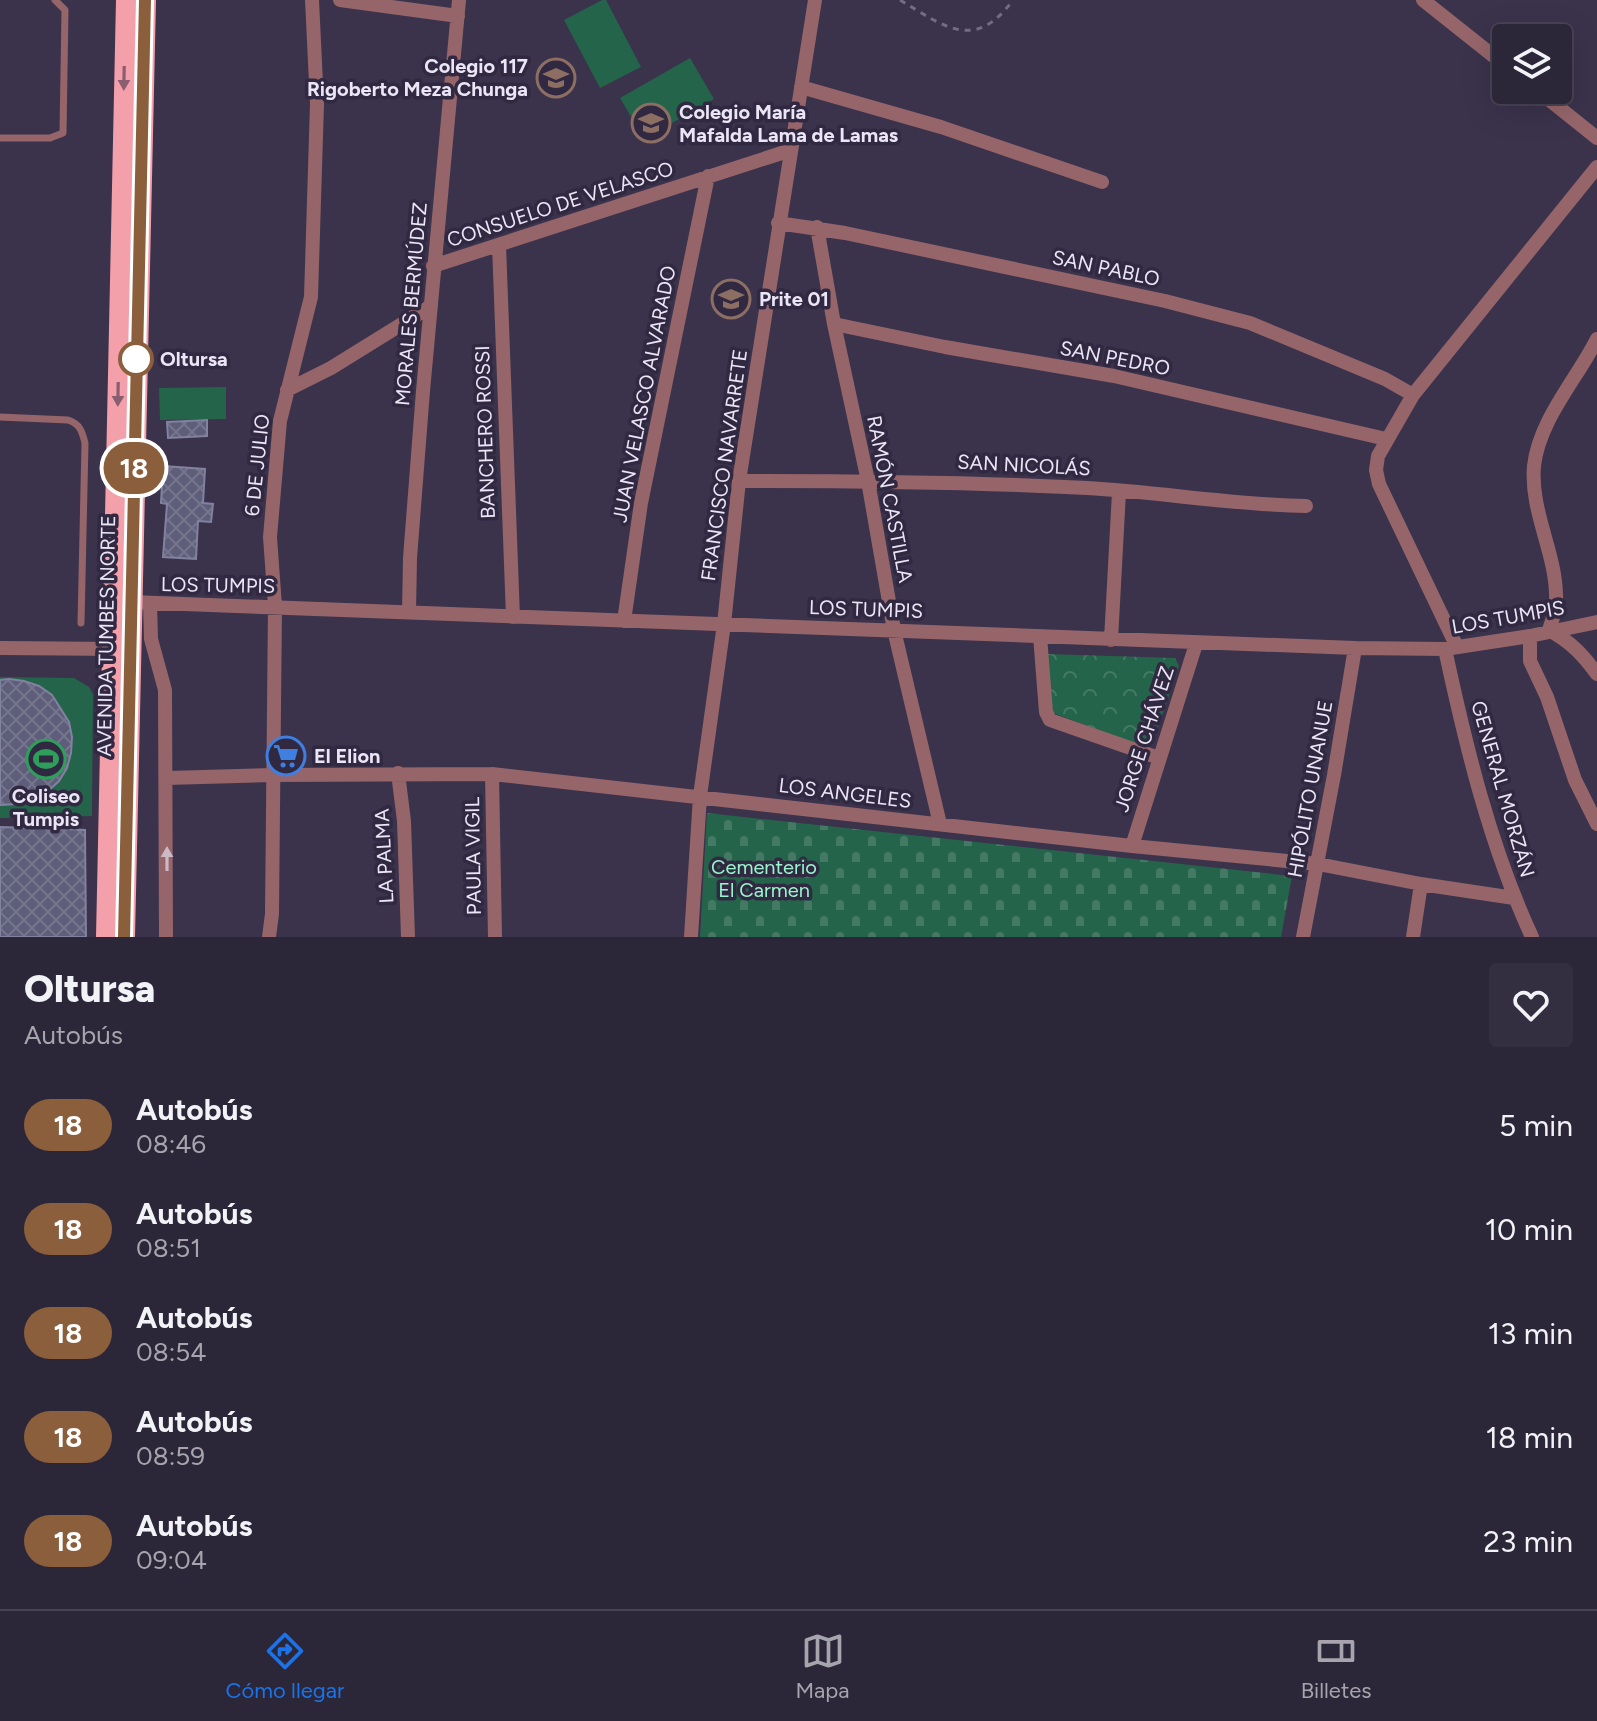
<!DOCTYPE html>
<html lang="es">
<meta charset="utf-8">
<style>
body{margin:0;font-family:Figtree,sans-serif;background:#342e41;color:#f1f3f6;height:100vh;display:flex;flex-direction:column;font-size:30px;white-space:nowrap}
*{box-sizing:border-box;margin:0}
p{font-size:26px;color:#a6a5ae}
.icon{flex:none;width:44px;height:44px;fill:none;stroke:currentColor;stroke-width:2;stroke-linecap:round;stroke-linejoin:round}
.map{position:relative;height:937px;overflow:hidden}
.details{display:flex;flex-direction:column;background:#2c2639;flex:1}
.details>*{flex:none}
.badge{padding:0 16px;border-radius:26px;font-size:28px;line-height:52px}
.controls{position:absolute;left:1492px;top:24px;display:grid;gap:16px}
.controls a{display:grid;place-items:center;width:80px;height:80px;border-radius:8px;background:#2c2639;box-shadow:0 8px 32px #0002,0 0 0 2px #484353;font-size:40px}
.map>.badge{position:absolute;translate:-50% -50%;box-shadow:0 0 0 4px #fff}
.round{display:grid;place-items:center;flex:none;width:84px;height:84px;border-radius:8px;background:#342e41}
.head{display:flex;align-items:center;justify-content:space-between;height:136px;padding:0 24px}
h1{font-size:38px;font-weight:800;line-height:60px}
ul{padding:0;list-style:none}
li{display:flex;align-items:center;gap:24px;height:104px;padding:0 24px}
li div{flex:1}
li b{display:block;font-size:30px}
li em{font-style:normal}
li .badge{min-width:88px;font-weight:700;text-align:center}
.tabs{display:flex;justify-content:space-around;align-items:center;height:112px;border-top:2px solid #484353;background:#2c2639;font-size:22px;color:#a6a5ae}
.tabs a{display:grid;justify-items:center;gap:4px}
.tabs .selected{color:#1a73e8}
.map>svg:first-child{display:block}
.cemetery{fill:url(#cemetery-stones)}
.park{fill:url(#park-crowns)}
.pitch{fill:#24644a}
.building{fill:url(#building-cross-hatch);stroke:#8181a0;stroke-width:2}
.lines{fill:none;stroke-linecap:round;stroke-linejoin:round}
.path{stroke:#746c83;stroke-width:3;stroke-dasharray:6 6;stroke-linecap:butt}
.service{stroke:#95656a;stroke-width:7}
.minor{stroke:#95656a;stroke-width:14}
.trunk{stroke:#f4a0aa;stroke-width:22}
.oneway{fill:#895e70}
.oneway2{fill:#cdb9c5}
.line-casing{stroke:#fff;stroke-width:18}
.line{stroke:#8b5e3c;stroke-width:12}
.stop-dot{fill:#fff;stroke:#8b5e3c;stroke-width:4}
.labels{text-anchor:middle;stroke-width:7;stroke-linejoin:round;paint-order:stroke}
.poi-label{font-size:20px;font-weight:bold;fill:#ebe6f6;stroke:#312841;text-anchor:start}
.street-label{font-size:20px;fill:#ebe6f6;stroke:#312841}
.stop-label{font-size:20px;font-weight:bold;fill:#ebe6f6;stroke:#312841;text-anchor:start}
.park-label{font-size:20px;fill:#97f6cb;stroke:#312841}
</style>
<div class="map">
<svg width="1597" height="937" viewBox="0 0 1597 937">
<defs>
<pattern id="cemetery-stones" width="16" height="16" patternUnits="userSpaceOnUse" patternTransform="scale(2)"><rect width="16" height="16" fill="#24644a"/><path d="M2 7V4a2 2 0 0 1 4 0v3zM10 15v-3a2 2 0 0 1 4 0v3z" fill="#447a65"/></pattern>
<pattern id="park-crowns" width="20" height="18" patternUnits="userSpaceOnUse" patternTransform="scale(2)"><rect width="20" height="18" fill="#24644a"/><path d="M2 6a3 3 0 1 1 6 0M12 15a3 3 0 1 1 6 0" fill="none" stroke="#447a65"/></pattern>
<pattern id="building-cross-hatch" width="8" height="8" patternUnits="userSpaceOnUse" patternTransform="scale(2)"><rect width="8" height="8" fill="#5e5e7b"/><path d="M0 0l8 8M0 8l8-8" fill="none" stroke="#75758e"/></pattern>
</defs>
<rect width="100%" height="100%" fill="#3b324c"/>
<!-- cemetery -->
<path class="cemetery" d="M707,813L1292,876L1281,937H700Z"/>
<!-- park -->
<path class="park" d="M1047,654L1175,658L1179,666L1152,745L1144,747L1053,713L1051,711Z"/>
<!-- pitch -->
<path class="pitch" d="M602,0H606L641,67L600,88L564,20Z
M690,58L714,99L644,139L620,98Z
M226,387V419L160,420L159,388Z
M0,677L74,678L89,687L93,694L92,816L0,818Z"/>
<!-- building -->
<path class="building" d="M207,420V436L168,438L167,422Z
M163,466L205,469L203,503L213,504L211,522L198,521L196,559L163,557L167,504L161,503Z
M9,679L24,681L39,686L52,695L69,722L72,737L71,753L67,768L59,781L47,792L33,800L18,804L0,805V680Z
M33,821H66L65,829L85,830L86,937H0V827L33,828Z"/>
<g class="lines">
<!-- path -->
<path class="path" d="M900,0C945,27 975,52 1013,0"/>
<!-- service -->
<path class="service" d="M0,138H50L63,133L65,10L55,0
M0,417L68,420C80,424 82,431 85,443L81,623"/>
<!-- minor -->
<path class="minor" d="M340,0L458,16
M1423,0L1506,66
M801,87L941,127L1102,182
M1537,90L1597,138
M778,223L845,233L1165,301L1250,323L1385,379L1413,395
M817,227L834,324L868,481L894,630L940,824
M499,245L513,617
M433,266L791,150
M834,324L945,347L1114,376L1386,439
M1597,339C1577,379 1539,420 1534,466C1530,510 1555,551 1556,594C1557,607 1553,619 1549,630C1571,642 1583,655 1597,674
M287,390L331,368L431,306
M739,481C855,481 971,482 1087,488C1160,492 1233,505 1306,506
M131,602L1355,648L1445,649L1530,636L1597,622
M150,603L151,639L165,690L166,937
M409,612L410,558L423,391L459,0
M624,621L641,503L708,176
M1040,636L1046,712L1050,720L1159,758
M1530,636V661L1547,697L1575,780L1597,824
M1111,640L1119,492
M1457,647L1379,484L1376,470L1378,456L1413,395L1597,167
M0,648L120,649
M1445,649C1466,747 1490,846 1532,937
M398,773L404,821L408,937
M492,774L495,937
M167,778L272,775L492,774L1132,846L1318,864L1421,884L1514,898
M1132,846L1196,644
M269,937L272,914L275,606L270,537L280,421L311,297L317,104L312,0
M691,937L700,796L724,624L739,481L815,0
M1303,937L1334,775L1355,648
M1413,937L1421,884"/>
<!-- trunk -->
<path class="trunk" d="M107,937L127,0
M124,937L145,0"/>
</g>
<!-- one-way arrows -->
<defs><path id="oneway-solid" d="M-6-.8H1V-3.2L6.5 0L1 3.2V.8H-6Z" transform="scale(2)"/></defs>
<g class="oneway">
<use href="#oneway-solid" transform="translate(124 78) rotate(91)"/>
<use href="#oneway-solid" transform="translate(118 394) rotate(91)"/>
</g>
<use class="oneway2" href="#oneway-solid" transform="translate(167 859) rotate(-90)"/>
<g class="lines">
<!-- line casing -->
<g class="line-casing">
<path id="line" d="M124,937L145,0"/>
</g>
<!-- line -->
<use href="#line" class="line"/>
</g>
<!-- icons -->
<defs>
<g id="school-ring" transform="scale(2)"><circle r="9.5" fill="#312841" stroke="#8d6e63" stroke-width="1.5"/><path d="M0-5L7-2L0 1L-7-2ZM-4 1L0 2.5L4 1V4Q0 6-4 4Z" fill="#8d6e63"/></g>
<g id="supermarket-ring" transform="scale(2)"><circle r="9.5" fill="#312841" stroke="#3f7fe0" stroke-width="1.5"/><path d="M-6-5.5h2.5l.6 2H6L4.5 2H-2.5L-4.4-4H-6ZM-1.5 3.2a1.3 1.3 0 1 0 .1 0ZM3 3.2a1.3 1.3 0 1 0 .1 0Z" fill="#3f7fe0"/></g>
<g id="stadium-ring" transform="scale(2)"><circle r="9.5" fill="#312841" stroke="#2e9e5b" stroke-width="1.5"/><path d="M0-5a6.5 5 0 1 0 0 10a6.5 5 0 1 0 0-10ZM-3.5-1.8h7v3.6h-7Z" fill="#2e9e5b"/></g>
</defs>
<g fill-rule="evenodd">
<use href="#school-ring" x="556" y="78"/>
<use href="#school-ring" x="651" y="123"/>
<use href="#school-ring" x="731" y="299"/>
<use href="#supermarket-ring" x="286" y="756"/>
<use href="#stadium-ring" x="46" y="759"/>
</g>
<!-- markers -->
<circle class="stop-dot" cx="136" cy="359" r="16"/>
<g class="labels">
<!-- poi labels -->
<g class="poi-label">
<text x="528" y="73" text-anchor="end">Colegio 117<tspan x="528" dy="23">Rigoberto Meza Chunga</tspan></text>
<text x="679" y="119">Colegio María<tspan x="679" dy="23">Mafalda Lama de Lamas</tspan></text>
<text x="759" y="306">Prite 01</text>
<text x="314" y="763">El Elion</text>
<text x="46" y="803" text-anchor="middle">Coliseo<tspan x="46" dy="23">Tumpis</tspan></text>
</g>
<!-- street labels -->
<g class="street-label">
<text transform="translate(560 204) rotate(-18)" y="7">CONSUELO DE VELASCO</text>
<text transform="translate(1106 268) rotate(12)" y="7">SAN PABLO</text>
<text transform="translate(411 304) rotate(-85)" y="7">MORALES BERMÚDEZ</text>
<text transform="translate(1115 358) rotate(11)" y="7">SAN PEDRO</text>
<text transform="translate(644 394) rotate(-79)" y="7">JUAN VELASCO ALVARADO</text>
<text transform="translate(485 432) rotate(-92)" y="7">BANCHERO ROSSI</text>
<text transform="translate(257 465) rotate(-84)" y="7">6 DE JULIO</text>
<text transform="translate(724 465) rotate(-82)" y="7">FRANCISCO NAVARRETE</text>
<text transform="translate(1024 465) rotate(3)" y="7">SAN NICOLÁS</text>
<text transform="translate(890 499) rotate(79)" y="7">RAMÓN CASTILLA</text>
<text transform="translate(218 585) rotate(1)" y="7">LOS TUMPIS</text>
<text transform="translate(866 609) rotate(2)" y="7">LOS TUMPIS</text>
<text transform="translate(1508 617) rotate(-10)" y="7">LOS TUMPIS</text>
<text transform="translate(106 636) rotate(-89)" y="7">AVENIDA TUMBES NORTE</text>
<text transform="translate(1144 739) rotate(-72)" y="7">JORGE CHÁVEZ</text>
<text transform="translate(1310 789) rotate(-80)" y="7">HIPÓLITO UNANUE</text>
<text transform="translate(1503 789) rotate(74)" y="7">GENERAL MORZÁN</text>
<text transform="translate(845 793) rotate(7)" y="7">LOS ANGELES</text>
<text transform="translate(384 856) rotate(-93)" y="7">LA PALMA</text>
<text transform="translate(473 856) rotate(-91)" y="7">PAULA VIGIL</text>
</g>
<!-- stop labels -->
<g class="stop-label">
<text x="160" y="366">Oltursa</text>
</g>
<!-- park labels -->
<g class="park-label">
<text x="764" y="874">Cementerio<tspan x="764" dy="23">El Carmen</tspan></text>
</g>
</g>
</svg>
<div class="controls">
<a><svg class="icon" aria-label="layers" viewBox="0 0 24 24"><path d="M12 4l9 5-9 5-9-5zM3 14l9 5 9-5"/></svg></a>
</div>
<b class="badge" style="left:134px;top:468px;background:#8b5e3c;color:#fff">18</b>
</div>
<section class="details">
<div class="head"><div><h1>Oltursa</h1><p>Autobús</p></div><a class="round"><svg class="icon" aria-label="heart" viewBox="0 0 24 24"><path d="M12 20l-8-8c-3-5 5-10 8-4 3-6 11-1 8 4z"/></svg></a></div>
<ul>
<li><span class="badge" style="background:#8b5e3c;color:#fff">18</span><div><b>Autobús</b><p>08:46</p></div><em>5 min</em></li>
<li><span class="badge" style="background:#8b5e3c;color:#fff">18</span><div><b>Autobús</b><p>08:51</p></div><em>10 min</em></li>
<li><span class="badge" style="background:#8b5e3c;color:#fff">18</span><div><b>Autobús</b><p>08:54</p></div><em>13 min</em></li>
<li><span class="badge" style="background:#8b5e3c;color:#fff">18</span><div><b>Autobús</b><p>08:59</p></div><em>18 min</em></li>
<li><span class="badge" style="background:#8b5e3c;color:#fff">18</span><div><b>Autobús</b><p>09:04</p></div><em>23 min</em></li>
</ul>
</section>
<nav class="tabs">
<a class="selected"><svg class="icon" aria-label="directions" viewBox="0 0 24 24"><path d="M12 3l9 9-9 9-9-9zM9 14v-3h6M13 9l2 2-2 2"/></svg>Cómo llegar</a>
<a><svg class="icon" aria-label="map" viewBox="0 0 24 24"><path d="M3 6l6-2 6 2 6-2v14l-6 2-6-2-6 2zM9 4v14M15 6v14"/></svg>Mapa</a>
<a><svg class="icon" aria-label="tickets" viewBox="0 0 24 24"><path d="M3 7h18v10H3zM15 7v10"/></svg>Billetes</a>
</nav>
